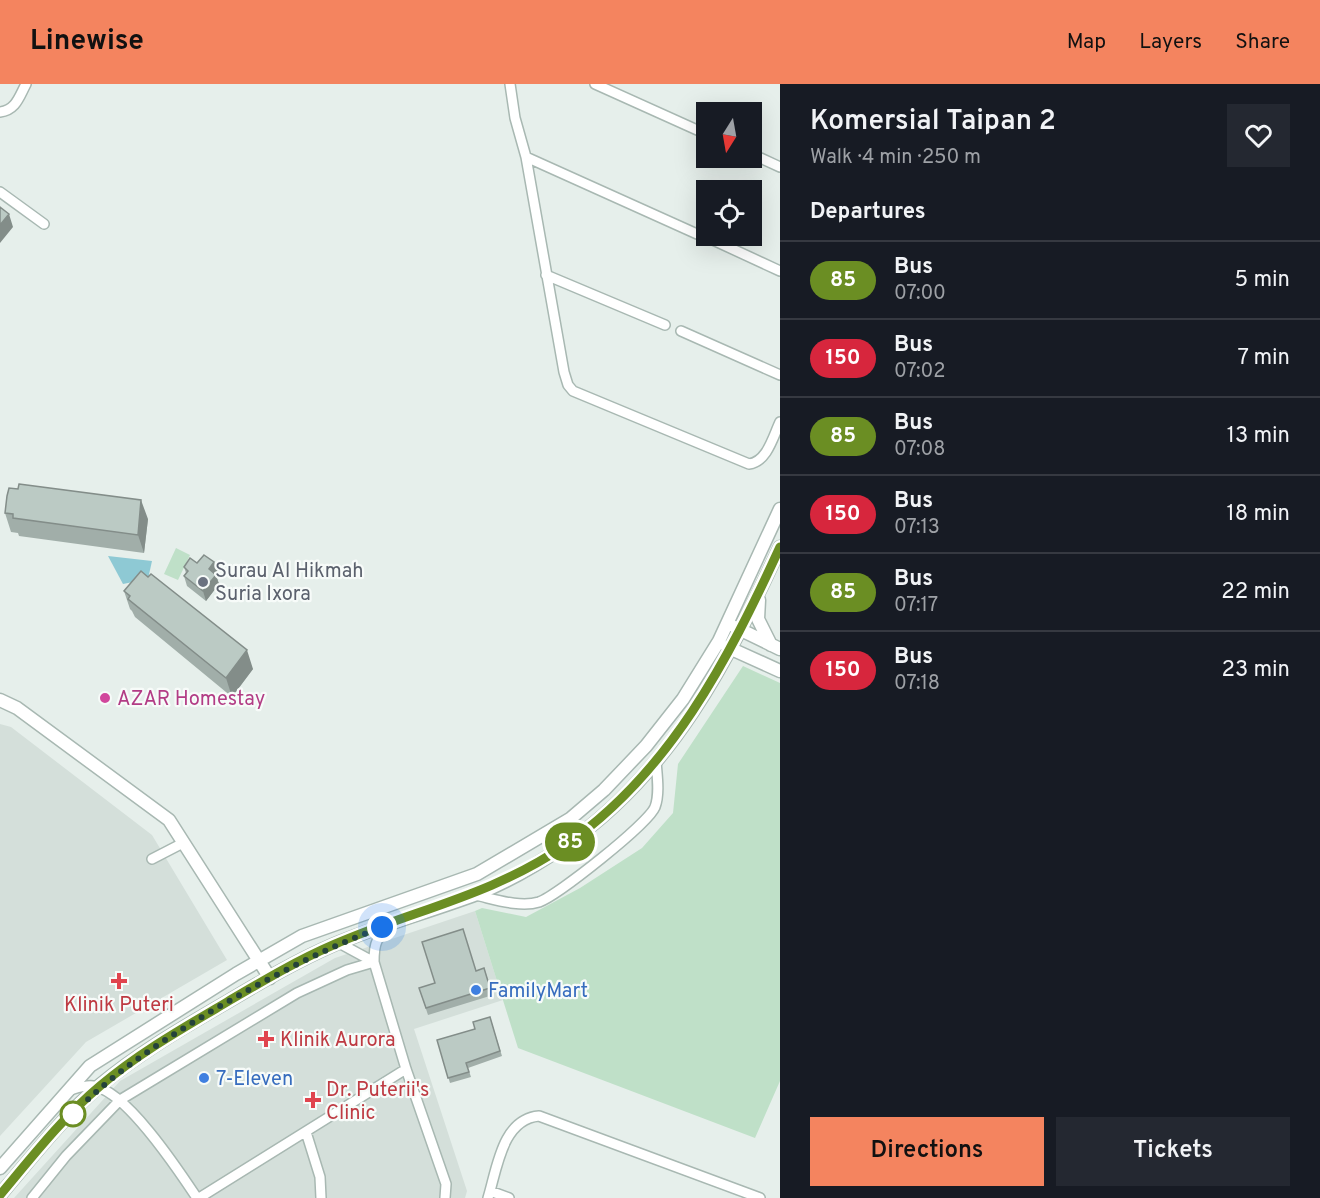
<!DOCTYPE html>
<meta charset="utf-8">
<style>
body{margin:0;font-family:Overpass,sans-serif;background:#242831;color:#f1f3f6;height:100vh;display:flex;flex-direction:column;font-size:22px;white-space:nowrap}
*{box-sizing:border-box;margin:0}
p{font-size:20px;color:#9ea1a6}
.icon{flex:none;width:33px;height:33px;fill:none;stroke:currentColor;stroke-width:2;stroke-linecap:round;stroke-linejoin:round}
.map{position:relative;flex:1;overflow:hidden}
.drawer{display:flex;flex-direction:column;background:#171b24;width:540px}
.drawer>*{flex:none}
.badge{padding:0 12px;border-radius:20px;font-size:21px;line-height:39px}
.needle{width:39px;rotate:191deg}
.buttons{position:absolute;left:696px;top:18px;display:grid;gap:12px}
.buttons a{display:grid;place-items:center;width:66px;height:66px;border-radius:0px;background:#171b24;box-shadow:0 6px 24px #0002;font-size:30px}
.you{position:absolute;width:30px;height:30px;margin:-15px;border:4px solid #fff;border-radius:50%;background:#1a73e8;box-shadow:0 0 0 9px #1a73e833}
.map>.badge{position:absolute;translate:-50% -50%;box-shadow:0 0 0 3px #fff}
h2{padding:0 30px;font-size:22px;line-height:54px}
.round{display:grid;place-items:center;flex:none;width:63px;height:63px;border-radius:0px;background:#242831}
.overview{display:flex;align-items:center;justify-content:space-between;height:102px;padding:0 30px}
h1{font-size:28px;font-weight:600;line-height:45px}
.cta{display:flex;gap:12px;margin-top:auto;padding:12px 30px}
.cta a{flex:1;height:69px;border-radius:0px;background:#f4845f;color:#111;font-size:24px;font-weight:600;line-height:69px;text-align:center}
.cta a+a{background:#242831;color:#f1f3f6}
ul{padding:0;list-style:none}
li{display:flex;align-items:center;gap:18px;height:78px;padding:0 30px;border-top:2px solid #363941}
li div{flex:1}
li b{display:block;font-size:22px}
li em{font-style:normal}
li .badge{min-width:66px;font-weight:700;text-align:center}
header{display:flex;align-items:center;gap:36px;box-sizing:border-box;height:84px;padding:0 30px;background:#f4845f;color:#111}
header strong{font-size:28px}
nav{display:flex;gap:33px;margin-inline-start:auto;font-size:21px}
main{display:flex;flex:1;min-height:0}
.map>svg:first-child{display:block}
.built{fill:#d4dfda}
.green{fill:#bfe0c8}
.water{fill:#8ec9d4}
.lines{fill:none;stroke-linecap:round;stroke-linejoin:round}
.minor-casing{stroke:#a8b8b2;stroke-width:12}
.tertiary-casing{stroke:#a8b8b2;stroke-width:15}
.minor{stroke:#fff;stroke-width:9}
.tertiary{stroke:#fff;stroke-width:12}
.wall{fill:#a1aea9}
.shaded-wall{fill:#838d89}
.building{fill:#bbcac4;stroke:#838d89;stroke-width:1.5}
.line-casing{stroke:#fff;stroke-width:14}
.line{stroke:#6b8e23;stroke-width:9}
.walk{stroke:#24423a;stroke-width:6;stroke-dasharray:0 10.8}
.worship-dot{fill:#6b7280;stroke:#f7fbf9;stroke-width:2}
.hotel-dot{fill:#d1479c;stroke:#f7fbf9;stroke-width:2}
.health-dot{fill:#e0444e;stroke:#f7fbf9;stroke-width:2}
.shop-dot{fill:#3f7fe0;stroke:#f7fbf9;stroke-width:2}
.stop-dot{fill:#fff;stroke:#6b8e23;stroke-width:3}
.labels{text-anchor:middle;stroke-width:4.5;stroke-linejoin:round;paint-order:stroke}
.worship-label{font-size:20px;fill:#5b616d;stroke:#f7fbf9;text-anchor:start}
.hotel-label{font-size:20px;fill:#b23c85;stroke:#f7fbf9;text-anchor:start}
.shop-label{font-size:20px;fill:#366cbe;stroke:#f7fbf9;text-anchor:start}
.health-label{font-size:20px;fill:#be3a42;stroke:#f7fbf9;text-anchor:start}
</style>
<header>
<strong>Linewise</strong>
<nav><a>Map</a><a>Layers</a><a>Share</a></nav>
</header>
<main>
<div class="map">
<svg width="780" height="1114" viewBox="0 0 780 1114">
<rect width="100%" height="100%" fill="#e6efeb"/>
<!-- built -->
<path class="built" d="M0,640L11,643L152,751L227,876L86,958L0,1052Z
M475,827L503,916L414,945L467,1107L465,1114H14L120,997L335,874Z"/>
<!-- green -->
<path class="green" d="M176,464L190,471L178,496L164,490Z
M743,582L780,599V997L755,1054L518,964L475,827L482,824L526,833L580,804L642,764L673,729L678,680Z"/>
<!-- water -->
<path class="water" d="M108,472L152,477L148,495L123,500Z"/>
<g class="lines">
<!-- minor casing -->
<g class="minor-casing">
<path id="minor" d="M510,0L515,34L526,73L697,150
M595,0L706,50
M0,28C16,26 19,13 26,0
M754,71L780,83
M526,73L564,288L568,301L573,307L749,380C767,378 773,353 780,338
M0,108L44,140
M713,156L780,187
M546,191L665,241
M681,247L780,291
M152,775L183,759
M475,811C494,815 520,824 539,818C558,811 648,740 655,723C660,710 657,691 656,677
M392,842C376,853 374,859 374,878L406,985L446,1100L445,1114
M339,859L374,878
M70,1006C77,1004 86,1001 93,1002C126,1006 179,1087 197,1114
M306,1048L320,1093L321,1114
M490,1107L509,1114
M32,1114L66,1072L120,1016L297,909L347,886L374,878
M199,1114L406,985
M488,1114C497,1085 502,1035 539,1032L760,1114"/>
</g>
<!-- tertiary casing -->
<g class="tertiary-casing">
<path id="tertiary" d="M759,516L758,535L771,561
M735,543L780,565
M727,563L780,587
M0,616L17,624L169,736L270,894
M0,1084L90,982L236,890L302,852L477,790L570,735L604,706L646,662L683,615L719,557L780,425
M0,1111C31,1074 63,1033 99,1002C139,969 182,944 227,918C261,898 296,877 333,861C380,841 429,828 477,810C507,798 538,780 564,762C671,689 728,577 780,463"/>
</g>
<!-- minor -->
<use href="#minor" class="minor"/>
<!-- tertiary -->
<use href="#tertiary" class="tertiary"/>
</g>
<!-- wall -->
<path class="wall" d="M5,429L148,435L144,469L19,452L18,449L11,448Z
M214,478L218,488L216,491L219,500L206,517L187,502L184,492L186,489L184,483L197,479Z
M124,507L253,585L232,613L135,533L132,527L130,525Z
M484,884L493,911L428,931L419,904Z
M490,933L502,972L468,984L471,993L450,999L437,956L475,945Z"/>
<!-- shaded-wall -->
<path class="shaded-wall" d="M9,130L13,143L0,159V141Z
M141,416L148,435L144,469L138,451Z
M214,478L218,488L212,495L209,485Z
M216,491L219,500L206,517L203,507Z
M247,566L253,585L232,613L226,594Z"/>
<!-- building -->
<path class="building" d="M0,123L9,130L0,141Z
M19,400L141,416L138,451L13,434V430L5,429L7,412L9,404L18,405Z
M204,471L214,478L209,485L216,491L203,507L184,492L188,487L184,483L190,474L197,479Z
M141,487L148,493L151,490L247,566L226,594L128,515L130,512L124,507Z
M463,845L476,887L484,884L490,904L426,924L419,904L435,899L422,858Z
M490,933L500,967L466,979L469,988L448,994L437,956L475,945L473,938Z"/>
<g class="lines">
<!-- line casing -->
<g class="line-casing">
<path id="line" d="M0,1111C31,1074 63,1033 100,1002C139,969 183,944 227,918C261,898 296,877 333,861C413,826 491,812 564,762C670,689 728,576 780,463"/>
</g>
<!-- line -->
<use href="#line" class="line"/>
<!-- walk -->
<path class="walk" d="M73,1030L69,1034C114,987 166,954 222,921C274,891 326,864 382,843"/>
</g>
<!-- markers -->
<circle class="worship-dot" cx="203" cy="498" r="6"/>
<circle class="hotel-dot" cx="105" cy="614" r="6"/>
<g class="health-dot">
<path d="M116 888h6v6h6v6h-6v6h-6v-6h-6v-6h6z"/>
<path d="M263 946h6v6h6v6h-6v6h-6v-6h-6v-6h6z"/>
<path d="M310 1007h6v6h6v6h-6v6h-6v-6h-6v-6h6z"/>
</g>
<g class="shop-dot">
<circle cx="476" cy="906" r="6"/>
<circle cx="204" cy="994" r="6"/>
</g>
<circle class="stop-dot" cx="73" cy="1030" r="12"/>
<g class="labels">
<!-- worship labels -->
<g class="worship-label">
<text x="215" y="493">Surau Al Hikmah<tspan x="215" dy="23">Suria Ixora</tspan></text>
</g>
<!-- hotel labels -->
<g class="hotel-label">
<text x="117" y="621">AZAR Homestay</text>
</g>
<!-- shop labels -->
<g class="shop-label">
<text x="488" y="913">FamilyMart</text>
<text x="216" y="1001">7-Eleven</text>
</g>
<!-- health labels -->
<g class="health-label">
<text x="119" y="927" text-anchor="middle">Klinik Puteri</text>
<text x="280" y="962">Klinik Aurora</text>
<text x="326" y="1012">Dr. Puterii's<tspan x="326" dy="23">Clinic</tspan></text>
</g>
</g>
</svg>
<div class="buttons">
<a><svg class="needle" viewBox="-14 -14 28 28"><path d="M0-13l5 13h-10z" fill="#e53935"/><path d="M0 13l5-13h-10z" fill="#9ea1a6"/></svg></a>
<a><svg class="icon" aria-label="locate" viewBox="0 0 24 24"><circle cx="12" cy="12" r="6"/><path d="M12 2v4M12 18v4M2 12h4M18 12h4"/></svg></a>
</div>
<div class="you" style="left:382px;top:843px"></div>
<b class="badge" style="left:570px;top:758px;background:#6b8e23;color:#fff">85</b>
</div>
<section class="drawer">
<div class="overview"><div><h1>Komersial Taipan 2</h1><p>Walk · 4 min · 250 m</p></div><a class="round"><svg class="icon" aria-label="heart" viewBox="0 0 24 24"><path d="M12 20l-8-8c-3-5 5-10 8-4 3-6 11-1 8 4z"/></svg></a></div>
<h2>Departures</h2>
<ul>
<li><span class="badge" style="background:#6b8e23;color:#fff">85</span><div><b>Bus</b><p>07:00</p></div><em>5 min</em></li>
<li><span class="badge" style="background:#d7263d;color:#fff">150</span><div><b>Bus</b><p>07:02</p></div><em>7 min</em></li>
<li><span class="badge" style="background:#6b8e23;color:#fff">85</span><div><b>Bus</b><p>07:08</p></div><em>13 min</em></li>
<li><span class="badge" style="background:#d7263d;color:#fff">150</span><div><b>Bus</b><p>07:13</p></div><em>18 min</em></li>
<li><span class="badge" style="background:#6b8e23;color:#fff">85</span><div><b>Bus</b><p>07:17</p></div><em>22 min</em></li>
<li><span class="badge" style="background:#d7263d;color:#fff">150</span><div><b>Bus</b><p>07:18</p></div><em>23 min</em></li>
</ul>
<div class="cta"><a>Directions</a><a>Tickets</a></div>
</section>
</main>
